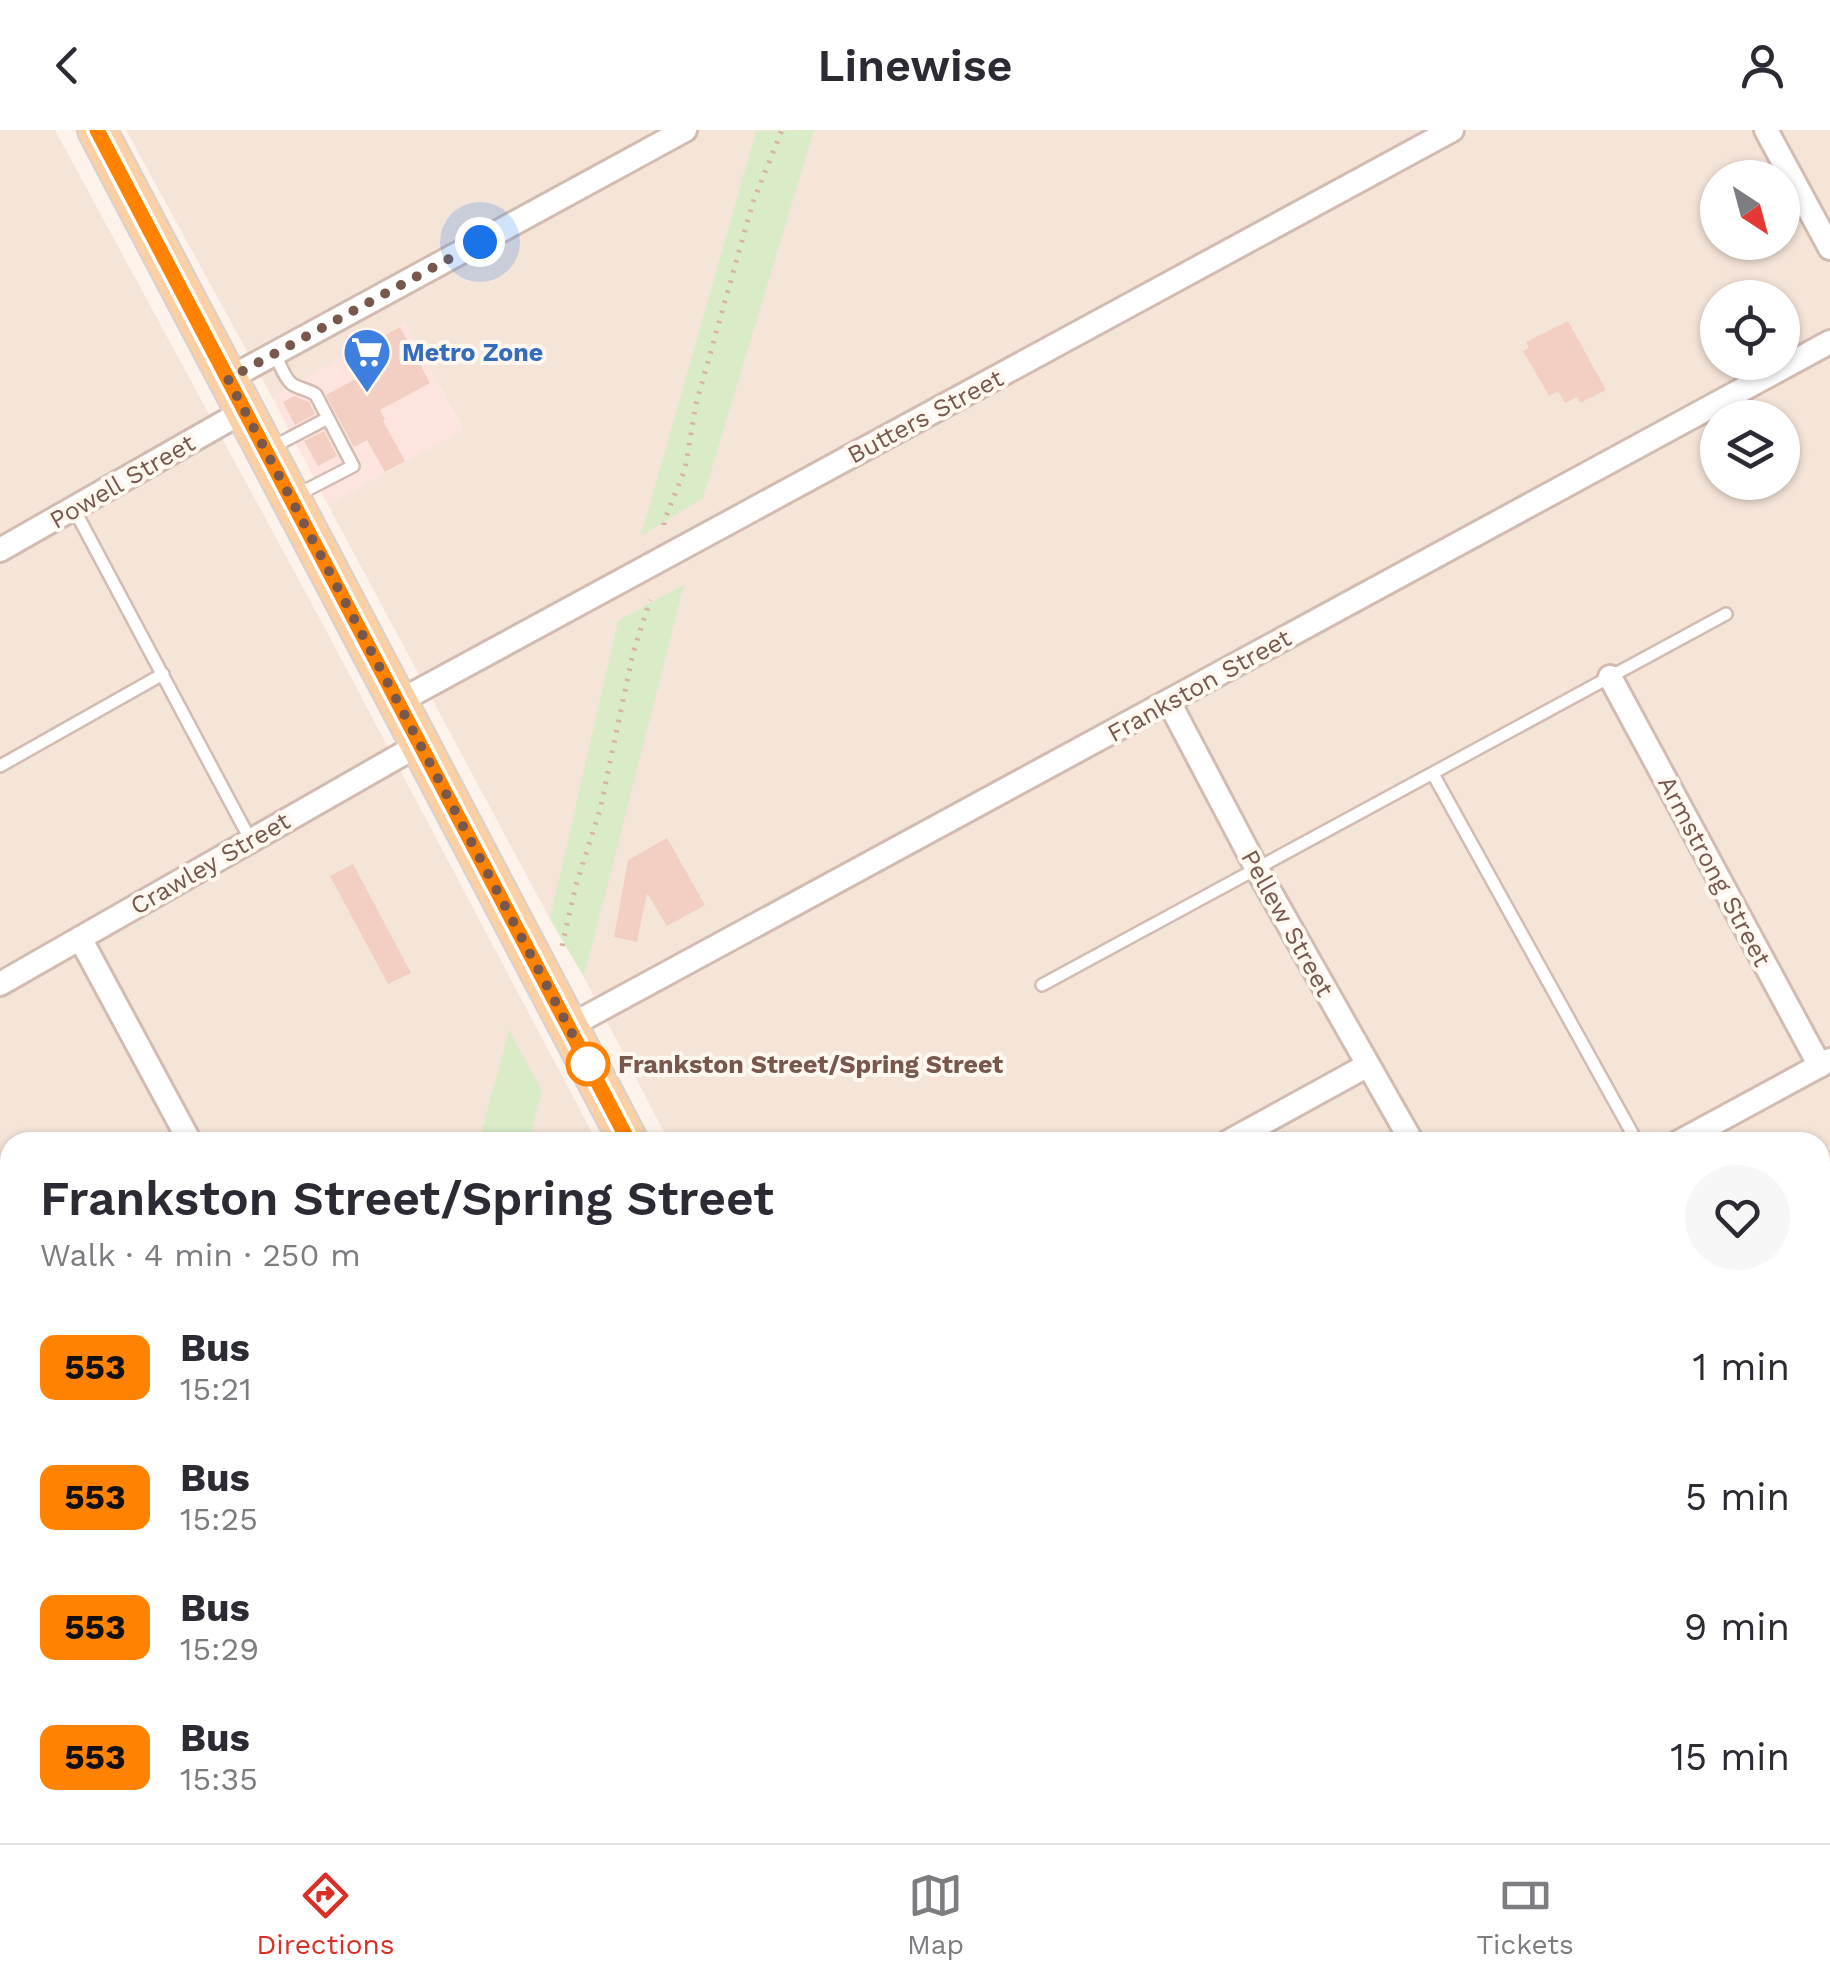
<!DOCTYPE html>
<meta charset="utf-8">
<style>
body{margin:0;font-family:"Work Sans",sans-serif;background:#f7f7f7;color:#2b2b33;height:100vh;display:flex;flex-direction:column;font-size:38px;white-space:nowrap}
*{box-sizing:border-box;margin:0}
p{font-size:32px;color:#7c7c81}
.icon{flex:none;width:55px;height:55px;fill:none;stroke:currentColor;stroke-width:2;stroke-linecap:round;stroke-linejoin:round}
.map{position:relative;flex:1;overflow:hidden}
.drawer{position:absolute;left:0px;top:1002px;width:1830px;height:712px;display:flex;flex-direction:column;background:#fff;border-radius:30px 30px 0 0;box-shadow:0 2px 8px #0004}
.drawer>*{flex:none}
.badge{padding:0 20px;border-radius:15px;font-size:35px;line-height:65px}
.needle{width:65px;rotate:144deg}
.buttons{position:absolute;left:1700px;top:30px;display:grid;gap:20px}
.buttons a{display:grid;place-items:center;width:100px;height:100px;border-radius:50%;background:#fff;box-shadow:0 2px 8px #0004;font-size:50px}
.you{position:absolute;width:50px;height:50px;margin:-25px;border:8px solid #fff;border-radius:50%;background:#1a73e8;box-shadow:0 0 0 15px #1a73e833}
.map>.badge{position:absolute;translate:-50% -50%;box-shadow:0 0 0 5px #fff}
.round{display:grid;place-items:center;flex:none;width:105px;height:105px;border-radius:52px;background:#f7f7f7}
.overview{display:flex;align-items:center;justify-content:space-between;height:170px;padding:0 40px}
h1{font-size:48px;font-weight:600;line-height:75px}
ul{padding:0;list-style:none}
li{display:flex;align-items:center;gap:30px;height:130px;padding:0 40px}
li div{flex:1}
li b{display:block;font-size:38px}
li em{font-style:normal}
li .badge{min-width:110px;font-weight:700;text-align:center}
header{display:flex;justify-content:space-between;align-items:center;height:130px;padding:0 40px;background:#fff;font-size:45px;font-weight:600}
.tab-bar{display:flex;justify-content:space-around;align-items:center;height:140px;border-top:2px solid #e1e1e2;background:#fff;font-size:28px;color:#7c7c81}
.tab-bar a{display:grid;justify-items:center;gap:5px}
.tab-bar .active{color:#d93025}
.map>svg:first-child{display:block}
.residential{fill:#f5e4d8;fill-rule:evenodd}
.commercial{fill:#fde4de}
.green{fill:#daebc8}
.building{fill:#f2cfc2}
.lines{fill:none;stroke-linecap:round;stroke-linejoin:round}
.lane-casing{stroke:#d2bcb2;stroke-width:16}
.street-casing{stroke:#d2bcb2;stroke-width:28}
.primary-casing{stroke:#d9d0cd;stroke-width:42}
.path{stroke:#d8b2a4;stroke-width:5;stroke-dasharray:2.5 8;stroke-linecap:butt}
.lane{stroke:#fff;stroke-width:11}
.street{stroke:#fff;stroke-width:22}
.primary{stroke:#fad0a4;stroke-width:38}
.rail-casing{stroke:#b5a7c8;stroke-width:11}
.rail{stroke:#fff8f1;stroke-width:8;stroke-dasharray:22;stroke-linecap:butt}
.line-casing{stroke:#fff;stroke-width:22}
.line{stroke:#ff8200;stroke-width:15}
.walk{stroke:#78574d;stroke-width:10;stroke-dasharray:0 18}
.stop-dot{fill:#fff;stroke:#ff8200;stroke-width:5}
.labels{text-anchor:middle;stroke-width:8;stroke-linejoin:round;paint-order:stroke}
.shop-label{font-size:25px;font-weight:bold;fill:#366cbe;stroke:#fff8f1;text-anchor:start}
.street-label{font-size:25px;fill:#78574d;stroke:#fff8f1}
.stop-label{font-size:25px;font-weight:bold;fill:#78574d;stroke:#fff8f1;text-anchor:start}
</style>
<header><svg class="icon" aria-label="back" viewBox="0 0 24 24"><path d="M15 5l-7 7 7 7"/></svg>Linewise<svg class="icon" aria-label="person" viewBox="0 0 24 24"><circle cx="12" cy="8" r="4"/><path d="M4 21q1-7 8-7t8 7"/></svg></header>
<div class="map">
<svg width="1830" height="1713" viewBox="0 0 1830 1713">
<rect width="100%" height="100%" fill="#fdf3ea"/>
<!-- residential -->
<path class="residential" d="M0,0H55L320,489L597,1012H10V1373L0,1351Z
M126,0H1830V1713H1066L1062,1705H1820V1012H669L584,847L550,789L328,375L463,299L405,193L272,267ZM1718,48H1782V112H1718ZM1718,168H1782V232H1718ZM1718,288H1782V352H1718Z
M0,1549L10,1569V1705H77L81,1713H0Z
M163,1705H963L967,1713H167Z"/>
<!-- commercial -->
<path class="commercial" d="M405,193L463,300L328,375L272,267Z"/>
<!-- green -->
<path class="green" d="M814,0L703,368L641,406L756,1Z
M684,455L584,847L550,789L618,491Z
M509,900L542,961L529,1012H479Z"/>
<!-- building -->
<path class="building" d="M1568,191L1606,260L1580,273L1577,267L1565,273L1558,261L1549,266L1523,221L1529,218L1526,212Z
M400,197L430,253L380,280L385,289L383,291L405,331L385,342L367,310L354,317L326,265L376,238L364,216Z
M294,266L309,272L315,284L295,295L283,272Z
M324,301L337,326L318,336L304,311Z
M667,708L705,775L667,796L647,763L637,812L614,807L628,730Z
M353,734L411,843L388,854L330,746Z"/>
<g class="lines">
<!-- lane casing -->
<g class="lane-casing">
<path id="lane" d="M275,224C279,232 284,248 292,254C299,259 308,259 316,265L353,336L297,365
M269,319L328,288
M74,379L250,709
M0,636L163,544
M1433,644L1637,1012
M1042,855L1726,484
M788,1713L802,1705"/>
</g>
<!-- street casing -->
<g class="street-casing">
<path id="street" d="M1766,0L1830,118
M228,249L685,0
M0,420L244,281
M1610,547L1820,936
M398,572L1452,0
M1169,572L1257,739L1412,1012
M80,808L190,1012
M0,854L420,614
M568,897L1830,212
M1228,1012L1368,935
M1679,1012L1830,930
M1820,1365L1830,1360
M1820,1674L1828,1689
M557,1705L561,1713
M1440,1705L1444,1713
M1171,1713L1186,1705"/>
</g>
<!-- primary casing -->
<g class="primary-casing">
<path id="primary" d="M97,0L629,1012
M1005,1705L1010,1713"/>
</g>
<!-- path -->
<path class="path" d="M664,395V391L685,339L696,274L753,72L782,0
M562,816L576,755L600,680L633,523L650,470"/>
<!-- lane -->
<use href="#lane" class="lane"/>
<!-- street -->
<use href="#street" class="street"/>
<!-- primary -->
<use href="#primary" class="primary"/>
<!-- rail casing -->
<g class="rail-casing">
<path id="rail" d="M0,1434L10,1454
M0,1469L10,1490
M116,1705L120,1713
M135,1705L139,1713"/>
</g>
<!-- rail -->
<use href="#rail" class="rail"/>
</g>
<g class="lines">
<!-- line casing -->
<g class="line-casing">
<path id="line" d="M97,0L629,1012"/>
</g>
<!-- line -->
<use href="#line" class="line"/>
<!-- walk -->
<path class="walk" d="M480,112L228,249L588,934"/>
</g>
<!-- icons -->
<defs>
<g id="supermarket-pin" transform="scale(2.5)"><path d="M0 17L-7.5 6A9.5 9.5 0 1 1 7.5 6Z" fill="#3f7fe0" stroke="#fff8f1"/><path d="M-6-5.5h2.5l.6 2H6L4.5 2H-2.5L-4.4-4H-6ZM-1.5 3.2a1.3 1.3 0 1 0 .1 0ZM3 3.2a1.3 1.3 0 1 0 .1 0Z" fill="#fff"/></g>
</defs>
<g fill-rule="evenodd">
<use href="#supermarket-pin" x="367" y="222"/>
</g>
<!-- markers -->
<circle class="stop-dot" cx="588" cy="934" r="20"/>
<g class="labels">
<!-- shop labels -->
<g class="shop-label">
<text x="402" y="231">Metro Zone</text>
</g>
<!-- street labels -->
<g class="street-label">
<text transform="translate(925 286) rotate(-28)" y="9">Butters Street</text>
<text transform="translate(122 351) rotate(-30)" y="9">Powell Street</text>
<text transform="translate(1199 555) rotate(-29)" y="9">Frankston Street</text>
<text transform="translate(210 733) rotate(-30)" y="9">Crawley Street</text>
<text transform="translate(1715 741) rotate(62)" y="9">Armstrong Street</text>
<text transform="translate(1288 793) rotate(61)" y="9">Pellew Street</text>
</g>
<!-- stop labels -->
<g class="stop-label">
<text x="618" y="943">Frankston Street/Spring Street</text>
</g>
</g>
</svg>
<div class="buttons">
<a><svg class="needle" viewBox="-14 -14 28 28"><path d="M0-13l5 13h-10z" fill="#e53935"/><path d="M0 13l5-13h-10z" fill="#7c7c81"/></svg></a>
<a><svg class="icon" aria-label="locate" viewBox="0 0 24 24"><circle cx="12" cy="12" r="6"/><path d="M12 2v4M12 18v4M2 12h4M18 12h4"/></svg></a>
<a><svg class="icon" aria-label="layers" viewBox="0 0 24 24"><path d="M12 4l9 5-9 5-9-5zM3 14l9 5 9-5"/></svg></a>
</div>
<div class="you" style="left:480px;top:112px"></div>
<section class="drawer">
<div class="overview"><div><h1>Frankston Street/Spring Street</h1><p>Walk · 4 min · 250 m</p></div><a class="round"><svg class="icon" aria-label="heart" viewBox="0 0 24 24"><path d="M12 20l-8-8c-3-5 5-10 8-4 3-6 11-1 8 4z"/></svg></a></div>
<ul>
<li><span class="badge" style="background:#ff8200;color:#111">553</span><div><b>Bus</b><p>15:21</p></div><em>1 min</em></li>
<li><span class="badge" style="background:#ff8200;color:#111">553</span><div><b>Bus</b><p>15:25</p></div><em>5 min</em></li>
<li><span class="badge" style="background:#ff8200;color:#111">553</span><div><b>Bus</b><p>15:29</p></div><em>9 min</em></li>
<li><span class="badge" style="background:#ff8200;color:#111">553</span><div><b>Bus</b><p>15:35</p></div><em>15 min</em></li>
</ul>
</section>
</div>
<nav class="tab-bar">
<a class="active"><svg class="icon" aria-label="directions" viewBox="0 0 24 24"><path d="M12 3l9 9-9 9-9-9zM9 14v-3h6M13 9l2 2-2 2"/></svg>Directions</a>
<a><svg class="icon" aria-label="map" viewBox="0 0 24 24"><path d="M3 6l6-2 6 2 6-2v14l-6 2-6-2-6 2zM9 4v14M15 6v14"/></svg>Map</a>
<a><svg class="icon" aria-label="tickets" viewBox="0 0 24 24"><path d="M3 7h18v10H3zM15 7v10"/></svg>Tickets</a>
</nav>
